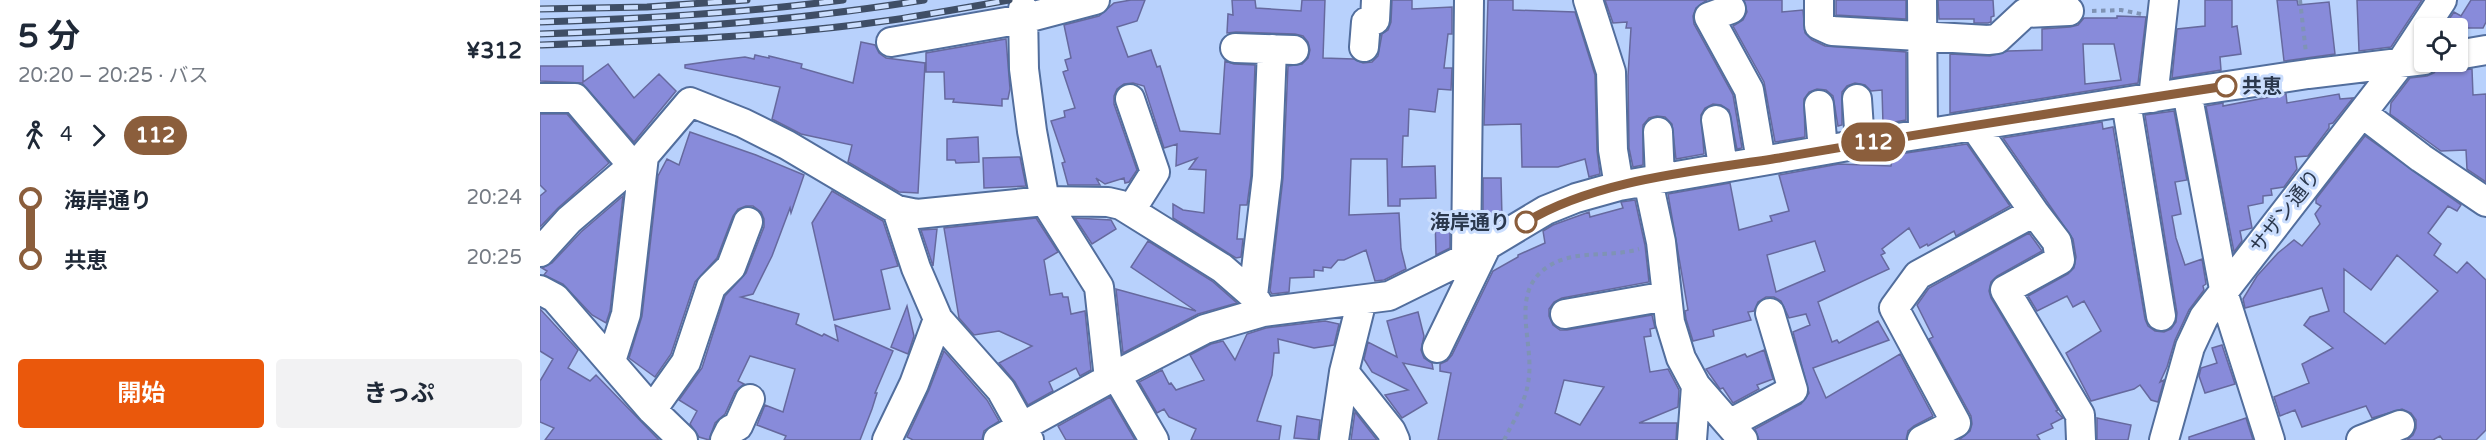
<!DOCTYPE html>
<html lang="ja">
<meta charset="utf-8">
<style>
body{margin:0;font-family:"Varela Round","Noto Sans JP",sans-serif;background:#f2f2f3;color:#1f2937;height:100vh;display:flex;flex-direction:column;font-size:22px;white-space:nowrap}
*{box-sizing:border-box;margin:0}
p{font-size:20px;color:#747a83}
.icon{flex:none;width:33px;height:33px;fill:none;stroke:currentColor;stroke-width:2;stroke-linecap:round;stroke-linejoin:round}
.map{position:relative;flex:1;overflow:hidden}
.drawer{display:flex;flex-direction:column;background:#fff;width:540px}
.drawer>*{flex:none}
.badge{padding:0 12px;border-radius:20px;font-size:21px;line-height:39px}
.tools{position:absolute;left:1874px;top:18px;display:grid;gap:12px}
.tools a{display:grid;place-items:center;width:54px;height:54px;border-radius:6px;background:#fff;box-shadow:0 2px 4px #0004;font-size:30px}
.map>.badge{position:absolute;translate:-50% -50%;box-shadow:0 0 0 3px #fff}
.legs{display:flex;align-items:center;gap:9px;height:66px;padding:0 18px;font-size:20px}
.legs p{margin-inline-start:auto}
.summary{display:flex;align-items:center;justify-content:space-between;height:102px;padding:0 18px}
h1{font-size:33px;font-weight:700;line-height:45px}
.cta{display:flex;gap:12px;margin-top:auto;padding:12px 18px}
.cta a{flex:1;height:69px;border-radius:6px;background:#ea580c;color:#fff;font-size:24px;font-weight:700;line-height:69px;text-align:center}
.cta a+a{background:#f2f2f3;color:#1f2937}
ul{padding:0 18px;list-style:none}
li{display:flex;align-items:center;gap:21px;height:60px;font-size:22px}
li i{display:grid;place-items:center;width:9px;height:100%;margin:0 8px;background:currentColor}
li i::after{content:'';width:15px;height:15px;margin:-8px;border:4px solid;border-radius:50%;background:#fff}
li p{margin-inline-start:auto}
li:first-child i{background:linear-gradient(#0000 50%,currentColor 0)}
li:last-child i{background:linear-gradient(currentColor 50%,#0000 0)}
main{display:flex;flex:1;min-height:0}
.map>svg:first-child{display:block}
.building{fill:#888bda;stroke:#66699e;stroke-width:1.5;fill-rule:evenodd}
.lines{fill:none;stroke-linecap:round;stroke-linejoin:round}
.minor-casing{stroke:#526e9d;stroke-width:32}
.path{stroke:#7f93b5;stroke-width:4;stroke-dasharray:4.5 4.5;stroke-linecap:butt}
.minor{stroke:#fff;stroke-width:28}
.rail-casing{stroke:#3f4e66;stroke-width:7}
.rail{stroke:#cbdefe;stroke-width:4.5;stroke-dasharray:14;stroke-linecap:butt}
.line-1-casing{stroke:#fff;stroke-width:14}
.line-1{stroke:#8b5e3c;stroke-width:9}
.stop-1-dot{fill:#fff;stroke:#8b5e3c;stroke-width:3}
.labels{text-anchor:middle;stroke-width:6;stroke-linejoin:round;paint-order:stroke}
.stop-label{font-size:20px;font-weight:bold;fill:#2b384d;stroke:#cbdefe;text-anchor:start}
.street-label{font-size:20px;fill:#2b384d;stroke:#cbdefe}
</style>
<main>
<section class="drawer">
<div class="summary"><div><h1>5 分</h1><p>20:20 – 20:25 · バス</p></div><b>¥312</b></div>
<div class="legs"><svg class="icon" aria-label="walk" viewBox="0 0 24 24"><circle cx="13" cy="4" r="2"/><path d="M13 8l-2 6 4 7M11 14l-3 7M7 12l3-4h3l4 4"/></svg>4<svg class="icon" aria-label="forward" viewBox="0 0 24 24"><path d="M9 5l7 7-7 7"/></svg><b class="badge" style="background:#8b5e3c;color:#fff">112</b></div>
<ul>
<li><i style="color:#8b5e3c"></i><b>海岸通り</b><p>20:24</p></li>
<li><i style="color:#8b5e3c"></i><b>共恵</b><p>20:25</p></li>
</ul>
<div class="cta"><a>開始</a><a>きっぷ</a></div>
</section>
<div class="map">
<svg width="1946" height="440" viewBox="0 0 1946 440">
<rect width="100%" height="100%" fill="#b8d1fc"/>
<!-- building -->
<path class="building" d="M591,0H605L597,21L577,27L588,57L611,50L617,67L620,66L640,131L680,134L685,61L694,64L715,65L711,176L707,205H700L697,239H703L701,257L696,258L633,218V204L643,210L664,213L666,170L649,169L657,158L636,166L637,144L624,148L604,86L593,83L584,84L577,89L574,96V104L597,170L589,182L585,183L584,178L565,184L556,178L560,185H528L522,163L525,162L511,121L525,117L524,111L535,108L523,72L528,70L525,60L531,58L524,25L559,16L574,3Z
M692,0H715L716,8L761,11L762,0H785L783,58L814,59L823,63L832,62L838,56L842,34L848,30L851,22L852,0H872V9L912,7V34H908L904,68H912L911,90L898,89L895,112L869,109L868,136H863L862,167L895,166L896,198L860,199V206H848L847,159H811L809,215L859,213L861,249L866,269L844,280L835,281L826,250L804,260H798L791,268L783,267V271L774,270V277L750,278L749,292L732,294L730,291L743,178L748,66L762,64L768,58L770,50L768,42L763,36L755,34L696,32L687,33L688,14L693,15Z
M948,0H973V10L1035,12L1055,75L1057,151L1060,174L1049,177L1045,159L1018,167H982L981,124L944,125Z
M1065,0H1167L1156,8L1153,16L1154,24L1193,95L1202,148L1197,149L1189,110L1181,105L1173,104L1165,108L1161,115L1164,154L1136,159L1132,124L1125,117L1117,116L1109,118L1103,125V165L1093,167L1089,148L1088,76L1091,28H1086L1087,22L1073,23Z
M1204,0H1242V12L1263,10L1265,33L1272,40L1285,46L1366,52V120L1343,124L1342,90L1331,91L1325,85L1315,83L1307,86L1302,92V125L1298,126L1293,96L1286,90L1277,89L1269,92L1264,99L1265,137L1235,142L1224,82L1193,26L1203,20L1207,12Z
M1296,0H1366V19L1296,15Z
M1398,0H1453L1454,16L1451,17V22L1448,23H1434V19H1399Z
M1665,0H1692V27L1697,26L1701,54L1680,57L1681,70L1632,78L1637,29L1665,26Z
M1737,0H1757L1758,5L1789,2L1795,54L1744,61Z
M1817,0H1882L1851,47L1819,51Z
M1931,0H1946V22L1943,28H1903L1914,12L1921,16Z
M1577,16L1606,17L1598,83L1410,113V54L1450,56L1468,51L1502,50V29L1530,27L1538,25L1544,18H1577ZM1543,44H1574L1581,80L1545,84Z
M466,39L470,89L468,99H462V106L413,102L414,99H405L404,72H386V53Z
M321,42L335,45L339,53L346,58L385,63L378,193L359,192L308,162L312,145L261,134L232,119L240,87L145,68V65L179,60L205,57L214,59L215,55L229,58V56L262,64L261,68L313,83Z
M68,64L94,98L119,74L136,91L94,142L42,83L0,81V66H43V82Z
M1905,66L1912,71L1932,69L1933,95L1946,94V182L1927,169L1926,150L1901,151L1850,114L1851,103L1870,78L1887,76L1894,73L1899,67Z
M1746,94L1747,103L1799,94L1800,99L1813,98L1793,123L1789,124V128L1768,156L1755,157L1757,169L1744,187L1731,189L1732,195L1723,196V203L1708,206L1712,228L1700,231L1702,241L1694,252L1666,106L1683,103V106Z
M1634,111L1647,180L1635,182L1641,214L1632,216L1636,238L1645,265L1662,259L1666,284L1663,286L1664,290L1649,310L1635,340L1627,367L1620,382L1624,380L1618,402L1611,400L1600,385L1594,389L1551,401L1526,353L1561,331L1544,301L1533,307L1527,296L1497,311L1488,296L1528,274L1534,268L1536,257L1533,239L1463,138L1562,122L1563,129L1573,127L1605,319L1608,326L1615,331L1624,332L1631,329L1636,322L1637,313L1605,115Z
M0,114H27L69,163L18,208L0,227V196L6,191L0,185Z
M150,132L216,155L264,175L251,213L250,208L232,256L213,294L201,297L259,314L256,324L282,336L284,334L298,341L295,325L353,351L335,393H337L332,409L320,440H244L246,436L217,425L225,405L243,412L255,369L210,356L198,381L204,384L195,392L185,414L175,423L169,440L159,437L150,424L157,411L139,400L162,368L185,296L206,273L224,227V219L221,212L213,206H206L198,209L193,216L177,258L155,282L131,354L115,377L89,358L102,316L118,176L127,159L139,165Z
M1825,136L1921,205L1917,211L1908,206L1888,233L1901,244L1894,255L1917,273L1927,262L1946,280V430L1936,440H1903L1900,436L1893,440H1867L1873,435L1876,428V420L1871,413L1862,409L1832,418L1826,406L1762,427L1755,410L1740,416L1734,397L1769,383L1762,364L1793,348L1764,325L1770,317L1789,311L1782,288L1705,308L1703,299L1717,276L1738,253L1754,240L1762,246L1780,224L1775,214L1781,206L1776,203V199ZM1857,255L1898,291L1845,344L1804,312V269L1831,290Z
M438,137L439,162L416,163L415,160H407V139Z
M1427,144L1470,206L1416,236L1414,231L1388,246L1387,244L1380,248L1369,228L1342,249L1345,253L1341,255L1349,269L1278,302L1292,342L1297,340L1299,343L1338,321L1349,340L1273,368L1286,398L1360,354L1393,416L1374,426L1368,431L1366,440H1219L1215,429L1261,404L1269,393L1253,332L1270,325L1266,314L1249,318L1241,301L1234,297H1226L1218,302L1214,311L1208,312L1211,320L1173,330L1174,336L1153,341L1146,319L1145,311L1148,310L1128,194L1190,183L1199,230L1232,221L1230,216L1249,211L1239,175L1299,164L1351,166L1353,155ZM1275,241L1285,271L1236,292L1227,255Z
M480,157L486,186L444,188L443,158Z
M943,178H961L962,217L943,229Z
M292,191L343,221L358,266L341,270L350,309L294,320L272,223Z
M83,196L70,311L66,323L52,315L23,284L4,275L7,271L2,268L12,263L41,232Z
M1095,200L1105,245L1109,282L1022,298L1014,302L1009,309V316L1013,325L1020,330H1027L1112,315L1115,328L1110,329L1111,336L1104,337L1110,372L1128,369L1139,390L1138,407L1099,423H1137L1136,440H898L911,373L900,371V364L907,361L912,355L953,271L978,257V255L1005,243L1003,231L1013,225L1049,212L1050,217L1083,208L1081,202ZM1024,380L1064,387L1040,425L1015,413Z
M895,216H910V248L896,255Z
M496,218L518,252L504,260L510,295L522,293L523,297H528L531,314L545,311L551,370L540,376L536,368L509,382L513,391L488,405L475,382L459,363L492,346L459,331L434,335L419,318L404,228Z
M535,218L571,220L576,229L552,244Z
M397,229L393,266L381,230Z
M1489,233L1502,251L1457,276L1451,282L1449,291L1451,298L1518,410L1516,411L1523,418L1511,424L1513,428L1497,435L1500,440H1419L1430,431L1432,424L1431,416L1389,339L1393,337L1377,305L1389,288Z
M608,241L672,281L697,303L658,314L583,353L576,289L656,311L591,267Z
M367,306L374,336L368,354L351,347Z
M0,309L38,350L28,368L50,381L56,375L119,440H5L14,428L0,422V381L13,359L0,351Z
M878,312L884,336L881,350L884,358L892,363L893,369L863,363L887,403L862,418L845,395L868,390L832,372L824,359L828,342L857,357L847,321Z
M785,321L799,324L794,345L774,348L738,339L739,353H734L732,375L717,421L741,426L739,440H651L656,429L629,417L624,409L617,413L599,382L622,370L629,384L631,383L636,390L664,380L650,355L671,344L683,341L695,360L707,334L726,328Z
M1682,345L1695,384L1665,393L1659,376L1661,368L1677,363L1672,348Z
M1224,350L1233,379L1217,385L1219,389L1193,403L1183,388L1180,389L1166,369L1205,354L1207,357Z
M404,351L447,400L459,421L444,431L442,440H373L367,437L389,390Z
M570,397L595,440H526L518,426Z
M815,412L837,440H811Z
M757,416L780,420L778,440L754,438Z
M1557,418L1591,425L1588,440H1557Z
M1706,418L1713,440H1649V437Z"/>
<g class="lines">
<!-- minor casing -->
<g class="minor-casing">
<path id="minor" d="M1048,0L1071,72L1073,150L1079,186
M1279,0V25L1292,31L1448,40L1457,39L1485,13L1529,11
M1382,0L1383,134
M483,9L484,69L492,131L505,201L559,287L569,379
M1191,9L1169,17L1209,90L1221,161
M351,42L483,19L555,0
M824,47L826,22L835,20L836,0
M695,48L754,50
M1917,55L1946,50
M1647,92L1684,289
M0,98H35L93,166
M1613,98L1624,0
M590,99L615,172L591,210
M1317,99L1320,144
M1586,102L1621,316
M1279,105L1283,150
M1822,113L1881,158L1946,202
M1176,120L1183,167
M1118,132L1120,178
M1108,181L1121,242L1130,322L1141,358L1156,386L1203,440
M357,210L377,214L505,201L568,202L581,205L682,268L713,295L723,312
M1494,212L1517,242L1520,260L1465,290L1540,415L1541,440
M0,252L29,220L104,156L150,102L203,123L247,145L357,210L376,268L398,319L461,390L489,440
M926,258L929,0
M0,290L15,298L112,410L143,440
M1683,292L1730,440
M713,295L727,177L732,49
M1025,314L1127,296
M897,348L947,245
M71,361L86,314L104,156
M804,372L851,431L855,440
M576,375L614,440
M112,410L146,362L171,287L191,267L208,222
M1189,424L1253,390L1230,313
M185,440L190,430L198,426L210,399
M347,440L374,384L398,319
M458,440L576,375L665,329L723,312L849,296L926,258L1006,210L1036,198L1079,186L1320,144L1647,92L1768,74L1884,60
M794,440L804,372L822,300
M1152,440L1156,386
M1382,440L1416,423L1354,308L1378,275L1494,212L1435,127
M1624,440L1650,347L1664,317L1860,64L1902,0
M1821,440L1860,425"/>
</g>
<!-- path -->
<path class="path" d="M1760,0L1766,53
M1552,11L1581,10L1601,14
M964,440C974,420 987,400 989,376C993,338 969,291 1009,266C1035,249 1070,258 1099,249"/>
<!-- minor -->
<use href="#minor" class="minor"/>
<!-- rail casing -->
<g class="rail-casing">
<path id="rail" d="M0,9L107,7L207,0
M0,22C102,19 202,13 303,0
M0,34C129,30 256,21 384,0
M0,45C117,41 236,37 352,20C391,14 430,7 469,0"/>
</g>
<!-- rail -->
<use href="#rail" class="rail"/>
</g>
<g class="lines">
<!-- line-1 casing -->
<g class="line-1-casing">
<path id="line-1" d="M986,222C1057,179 1158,171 1239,158C1388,132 1537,109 1686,86"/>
</g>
<!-- line-1 -->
<use href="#line-1" class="line-1"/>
</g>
<!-- markers -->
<g class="stop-1-dot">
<circle cx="1686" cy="86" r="10"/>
<circle cx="986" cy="222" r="10"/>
</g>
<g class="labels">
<!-- stop labels -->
<g class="stop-label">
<text x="1702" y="93">共恵</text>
<text x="970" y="229" text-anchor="end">海岸通り</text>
</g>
<!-- street labels -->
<g class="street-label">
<text transform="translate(1745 211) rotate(-52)" y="7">サザン通り</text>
</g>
</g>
</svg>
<div class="tools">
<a><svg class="icon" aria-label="locate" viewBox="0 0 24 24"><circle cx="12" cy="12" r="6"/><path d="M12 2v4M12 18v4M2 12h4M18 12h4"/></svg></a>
</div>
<b class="badge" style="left:1333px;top:142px;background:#8b5e3c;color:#fff">112</b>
</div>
</main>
